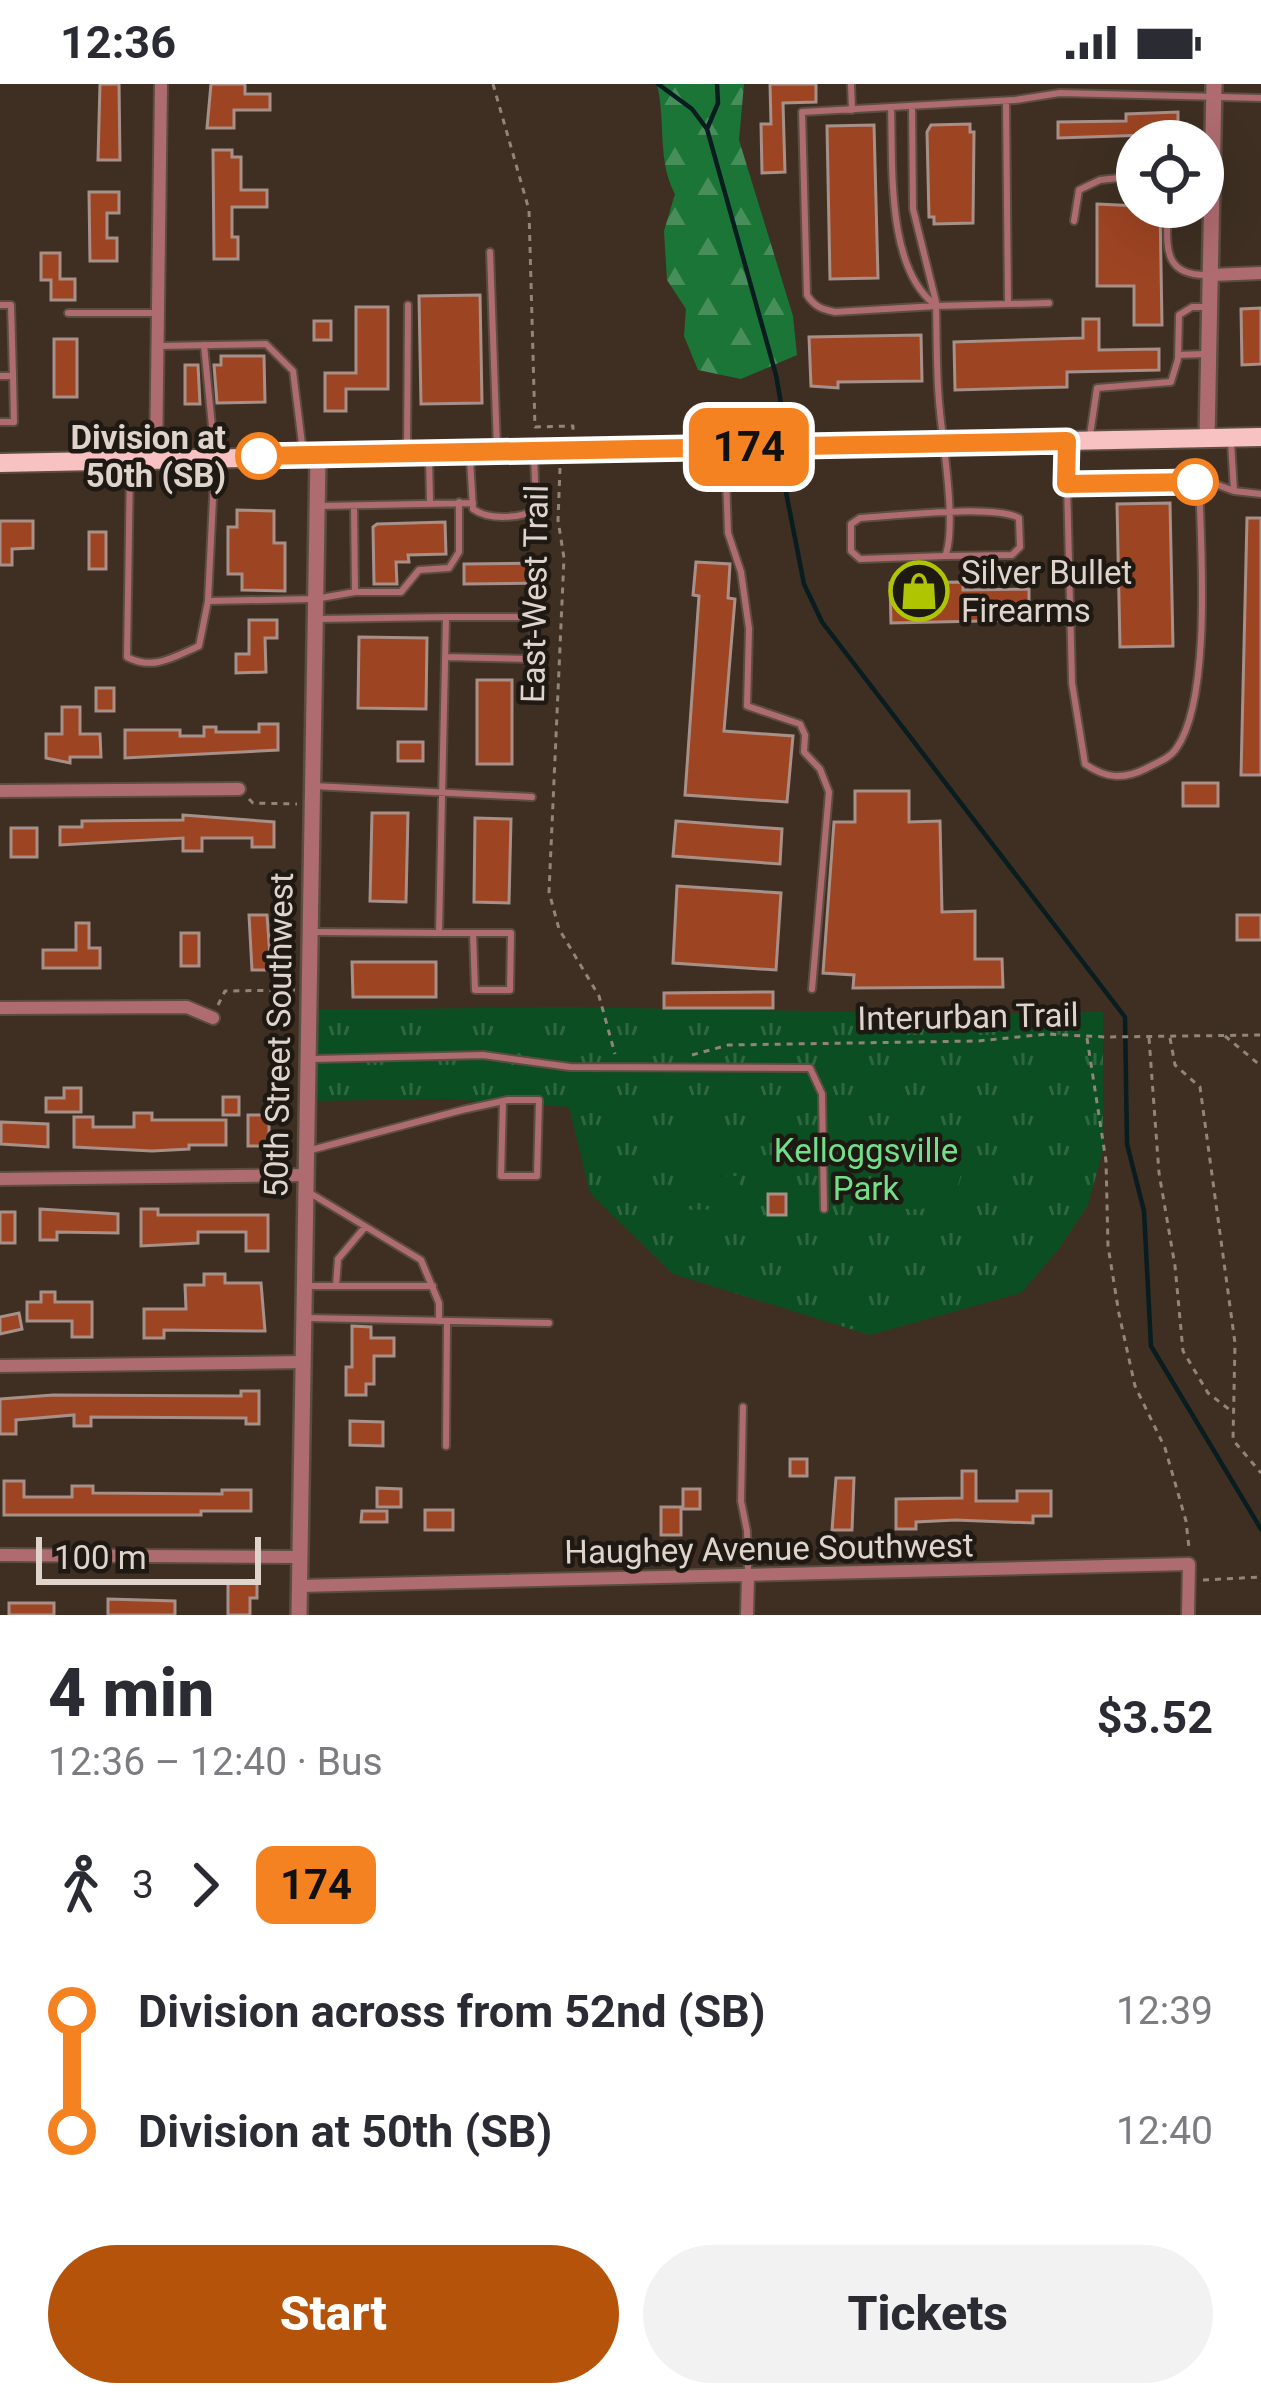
<!DOCTYPE html>
<meta charset="utf-8">
<style>
body{margin:0;font-family:Roboto,sans-serif;background:#f2f2f3;color:#2b2b33;height:100vh;display:flex;flex-direction:column;font-size:45px;white-space:nowrap}
*{box-sizing:border-box;margin:0}
p{font-size:39px;color:#7c7c81}
.icon{flex:none;width:66px;height:66px;fill:none;stroke:currentColor;stroke-width:2;stroke-linecap:round;stroke-linejoin:round}
.map{position:relative;height:1531px;overflow:hidden}
.side{display:flex;flex-direction:column;background:#fff;flex:1}
.side>*{flex:none}
.badge{padding:0 24px;border-radius:18px;font-size:42px;line-height:78px}
.controls{position:absolute;left:1116px;top:36px;display:grid;gap:24px}
.controls a{display:grid;place-items:center;width:108px;height:108px;border-radius:50%;background:#fff;box-shadow:0 12px 48px #0002;font-size:60px}
.scale{position:absolute;left:36px;bottom:30px;width:225px;box-sizing:border-box;padding-left:12px;border:6px solid #ded4cc;border-top:0;font-size:33px;line-height:42px;white-space:nowrap;color:#ded4cc;-webkit-text-stroke:9px #1f1913;paint-order:stroke}
.map>.badge{position:absolute;translate:-50% -50%;box-shadow:0 0 0 6px #fff}
.legs{display:flex;align-items:center;gap:18px;height:132px;padding:0 48px;font-size:39px}
.legs p{margin-inline-start:auto}
.head{display:flex;align-items:center;justify-content:space-between;height:204px;padding:0 48px}
h1{font-size:66px;font-weight:800;line-height:90px}
.button{display:flex;gap:24px;margin-top:auto;padding:24px 48px}
.button a{flex:1;height:138px;border-radius:72px;background:#b45309;color:#fff;font-size:48px;font-weight:800;line-height:138px;text-align:center}
.button a+a{background:#f2f2f3;color:#2b2b33}
ul{padding:0 48px;list-style:none}
li{display:flex;align-items:center;gap:42px;height:120px;font-size:45px}
li i{display:grid;place-items:center;width:18px;height:100%;margin:0 15px;background:currentColor}
li i::after{content:'';width:30px;height:30px;margin:-15px;border:9px solid;border-radius:50%;background:#fff}
li p{margin-inline-start:auto}
li:first-child i{background:linear-gradient(#0000 50%,currentColor 0)}
li:last-child i{background:linear-gradient(currentColor 50%,#0000 0)}
.status{display:flex;justify-content:space-between;align-items:center;height:84px;padding:0 60px;background:#fff;direction:ltr}
.status svg{height:33px;fill:currentColor}
.map>svg:first-child{display:block}
.grass{fill:url(#grass-tufts)}
.forest{fill:url(#forest-firs)}
.pitch{fill:#0b4e21}
.lines{fill:none;stroke-linecap:round;stroke-linejoin:round}
.stream{stroke:#091c1f;stroke-width:4.5}
.building{fill:#9d4423;stroke:#a89088;stroke-width:3}
.service-casing{stroke:#5b4d41;stroke-width:10}
.minor-casing{stroke:#5b4d41;stroke-width:16}
.tertiary-casing{stroke:#5b4d41;stroke-width:20}
.primary-casing{stroke:#5b4d41;stroke-width:22}
.path{stroke:#91847a;stroke-width:3;stroke-dasharray:6 6;stroke-linecap:butt}
.service{stroke:#ae6c70;stroke-width:6}
.minor{stroke:#ae6c70;stroke-width:12}
.tertiary{stroke:#ae6c70;stroke-width:15}
.primary{stroke:#f8c1c2;stroke-width:18}
.line-1-casing{stroke:#fff;stroke-width:27}
.line-1{stroke:#f58220;stroke-width:18}
.stop-1-dot{fill:#fff;stroke:#f58220;stroke-width:6}
.labels{text-anchor:middle;stroke-width:9;stroke-linejoin:round;paint-order:stroke}
.stop-label{font-size:33px;font-weight:bold;fill:#ded4cc;stroke:#1f1913;text-anchor:end}
.poi-label{font-size:33px;fill:#ded4cc;stroke:#1f1913;text-anchor:start}
.street-label{font-size:33px;fill:#ded4cc;stroke:#1f1913}
.park-label{font-size:33px;fill:#72e08a;stroke:#1f1913}
</style>
<div class="status"><b>12:36</b><svg viewBox="0 0 49 12"><path d="M0 12V9h3v3zM5 12V6h3v6zM10 12V3h3v9zM15 12V0h3v12zM26 1h20v11H26zM47 4h2v5h-2z"/></svg></div>
<div class="map">
<svg width="1261" height="1531" viewBox="0 0 1261 1531">
<defs>
<pattern id="grass-tufts" width="24" height="20" patternUnits="userSpaceOnUse" patternTransform="scale(3)"><rect width="24" height="20" fill="#0b4e21"/><path d="M3 7l-1-3M5 7V3M7 7l1-3M15 17l-1-3M17 17v-4M19 17l1-3" fill="none" stroke="#2e6740"/></pattern>
<pattern id="forest-firs" width="22" height="20" patternUnits="userSpaceOnUse" patternTransform="scale(3)"><rect width="22" height="20" fill="#1b7536"/><path d="M5 1l3.5 6h-7zM16 11l3.5 6h-7z" fill="#478e5b"/></pattern>
</defs>
<rect width="100%" height="100%" fill="#3e2f22"/>
<!-- grass -->
<path class="grass" d="M565,923L992,930L1103,928V1066L1088,1121L1058,1166L1021,1209L870,1251L673,1190L590,1109L569,1023L445,1015L309,1017L311,926Z"/>
<!-- forest -->
<path class="forest" d="M657,0H744L739,56L793,232L797,271L741,295L698,286L684,252L686,225L667,196L664,147L675,110C657,77 666,37 657,0Z"/>
<!-- pitch -->
<path class="pitch" d="M671,1043H754V1081H672Z
M943,1043C990,1105 935,1146 871,1114L872,1053L884,1046Z
M739,1092L740,1117H686V1093Z
M740,1125V1150L687,1151V1126Z"/>
<g class="lines">
<!-- stream -->
<path class="stream" d="M658,0L692,25L707,45L776,291L783,331
M707,45L718,19L717,0
M783,393L804,500L822,538L1125,933L1127,1060L1144,1127L1151,1262L1261,1445"/>
</g>
<!-- building -->
<path class="building" d="M100,0H119L120,76H98Z
M211,0H245V10H270V26H234V44H207Z
M770,0H816V18L783,19L785,88L762,89L761,40H771Z
M1178,28V50L1058,54V38L1126,37V30Z
M970,40V48H974L973,139L934,140V133H929L927,48L931,41Z
M874,41L878,194L830,195L827,42Z
M213,66H232V73H241V106H267V123H232V153H238V175H214Z
M89,108H119V129H107V154H117V177H90Z
M1097,120L1160,123L1162,241H1134V202H1097Z
M41,169H60V195H75V216H51V196H41Z
M480,211L482,319L421,320L419,212Z
M356,223H388V305H346V327H325V289H356Z
M1261,224V280L1242,281L1241,225Z
M1083,235H1099V266L1159,265V286L1067,288V303L955,306L954,258L1083,254Z
M314,237H331V256H314Z
M921,251L922,297L838,298V304L811,302L809,253Z
M54,255H77V313H54Z
M221,272H264L265,318L217,319L214,281H221Z
M185,281H198L200,320H185Z
M1170,419L1173,562L1120,563L1117,420Z
M237,426L274,427V459H285V507L242,506V490H228V443H237Z
M1247,434H1261V691H1241Z
M0,437H33V464L12,465V481H0Z
M445,438L446,470L408,471L409,478H396L397,500H374L373,443L377,440Z
M89,448H106V485H89Z
M696,478L730,480L728,514L735,515L724,647L793,652L787,718L685,711L699,512L693,511Z
M544,479V499L464,500V480Z
M963,498V506L1029,505V536L891,539L890,499Z
M249,536H277V554H265L266,588L236,589V570H249Z
M359,553L427,554L426,625L358,624Z
M477,596H512V680H477Z
M96,604H114V627H96Z
M62,623H80V650H100L101,673H70V679L46,674V650H62Z
M259,640H278V666L125,674V646H180V652H204V643H216V648H259Z
M398,658H423V677H398Z
M1183,699H1218V722H1183Z
M855,707H909V738L940,737L942,828L975,827V875H1002L1003,903L853,904L854,891L823,889L834,738H855Z
M372,729H408L406,818L370,817Z
M183,731L274,738V763H252V754H202V767H183V754L60,761V743H82V737L183,736Z
M475,734L511,735L509,819L474,818Z
M676,737L782,745L780,780L673,772Z
M11,744H37V773H11Z
M677,802L781,809L776,886L673,879Z
M249,831H267L271,886H252Z
M1237,831H1261V856H1237Z
M76,839H89V864H100V884H43V866H76Z
M181,849H199V882H181Z
M352,878H436V913H353Z
M773,908V924H664V909Z
M64,1004H81V1028H46V1014H64Z
M223,1013H239V1031H223Z
M134,1029H152V1036H226V1061H189V1065L152,1067L74,1063V1033H93V1043H134Z
M248,1031H269V1062H248Z
M1,1038L48,1040V1063L1,1060Z
M768,1110H786V1131H768Z
M40,1125L118,1130V1149L57,1148V1156H40Z
M141,1125H158V1131H268V1167H246V1148H198V1159L141,1162Z
M0,1128H15V1159H0Z
M204,1190H225V1199H261L265,1247L164,1246V1254H144V1225H186L185,1201H204Z
M41,1208H55V1218H92V1253H72V1237H27V1218H41Z
M19,1229L22,1245L0,1250V1233Z
M352,1242L371,1243V1254H394V1272H374V1300H366V1311H346V1283H352Z
M241,1307H259V1340H246V1334L91,1333V1342H74V1331L16,1336V1350H0V1315L53,1311L241,1312Z
M350,1337L383,1338V1362L350,1361Z
M790,1375H807V1392H790Z
M962,1387H976V1417H1017V1407H1051V1432H1033V1439L955,1436L916,1438V1445H896V1415L962,1414Z
M836,1394H854L852,1446H832Z
M4,1397H24V1413H72V1402H93V1409L222,1410V1406H251V1427H201V1431H4Z
M377,1404L401,1405V1423H377Z
M683,1405H700V1425H683Z
M661,1423H681V1451H661Z
M425,1426H453V1446H425Z
M362,1427H387V1438H361Z
M228,1498H257V1514H250V1531H228Z
M108,1515L175,1517V1531H108Z
M9,1519H54V1531H9Z"/>
<g class="lines">
<!-- service casing -->
<g class="service-casing">
<path id="service" d="M851,0L852,26
M1006,17L1008,220
M912,22L913,125L936,218
M891,23C893,81 886,182 934,220
M1167,123C1168,160 1160,192 1208,191
M1074,137L1079,106L1100,96L1137,92
M490,168L497,364
M0,221H11L13,292
M936,222L835,228C821,225 815,223 807,211L802,28L1015,16L1060,9L1261,14
M68,229H158
M204,261L215,373L208,517
M159,262L266,260L293,287L303,368
M1178,271L1205,270
M0,292H13L14,338H0
M1090,351L1097,304L1171,298L1178,275L1179,231L1192,223H1207
M1231,358L1234,407L1261,410
M1067,361V399L1210,398L1234,407
M407,366L408,221
M725,368L728,449L741,488L749,545L747,622L800,640L805,651L804,668L820,685L829,708L812,905
M429,373L430,417
M470,375L473,425C488,436 521,435 536,425L534,370
M130,382L127,573C153,587 174,573 199,562L208,517L315,515L355,508L354,422
M1067,399L1072,599L1085,680C1105,694 1123,696 1145,685C1156,679 1169,675 1176,665C1212,615 1201,461 1199,398
M320,422L473,419
M945,472L1012,471L1020,463L1019,434C992,420 895,432 860,434L851,440V467L860,475L945,472C957,445 943,360 940,328C936,293 937,257 936,222L1049,219
M355,508H401L419,486L449,484L459,468V418
M445,573L533,575L534,533H446
M314,702L532,713
M315,848L439,849L446,533L318,535
M439,849H511L510,906H475L473,849
M313,975L483,971L570,983L810,984L822,1010L824,1125
M311,1066L462,1026L508,1016H539L537,1092H501L503,1017
M310,1109L421,1176L439,1219V1237
M336,1201L338,1175L365,1143
M305,1202H433
M308,1234L549,1239
M743,1323L741,1417L747,1447L748,1488
M446,1362L447,1237"/>
</g>
<!-- minor casing -->
<g class="minor-casing">
<path id="minor" d="M1212,191L1261,189
M156,375L161,0
M0,707L239,705
M0,924L187,923L213,934
M0,1095L307,1091
M0,1282L304,1278
M0,1471L300,1473
M300,1502L1189,1480L1188,1531
M747,1531L748,1491"/>
</g>
<!-- tertiary casing -->
<g class="tertiary-casing">
<path id="tertiary" d="M1207,355L1214,0
M299,1531L318,371"/>
</g>
<!-- primary casing -->
<g class="primary-casing">
<path id="primary" d="M0,379L1261,353"/>
</g>
<!-- path -->
<path class="path" d="M493,0L529,126L535,343L573,342V351
M560,384L558,436L564,474L549,808L559,845L599,912L615,970
M249,715L253,719L297,720
M218,921L225,907L295,906
M1225,952L1261,982
M1087,954L1106,1077L1108,1162L1119,1230L1135,1302L1165,1364L1186,1437L1189,1464
M1149,954L1159,1089L1175,1182L1183,1267L1208,1309L1230,1326
M1170,954L1175,981L1200,1003L1235,1259L1233,1356L1261,1389
M692,971L728,961L978,957L1047,950L1106,953L1261,951
M1203,1496L1261,1493"/>
<!-- service -->
<use href="#service" class="service"/>
<!-- minor -->
<use href="#minor" class="minor"/>
<!-- tertiary -->
<use href="#tertiary" class="tertiary"/>
<!-- primary -->
<use href="#primary" class="primary"/>
</g>
<g class="lines">
<!-- line-1 casing -->
<g class="line-1-casing">
<path id="line-1" d="M259,372L1067,357L1066,400L1195,398"/>
</g>
<!-- line-1 -->
<use href="#line-1" class="line-1"/>
</g>
<!-- icons -->
<defs>
<g id="shop-ring" transform="scale(3)"><circle r="9.5" fill="#1f1913" stroke="#b0c502" stroke-width="1.5"/><path d="M-5-2.5h2.3a2.7 3.5 0 0 1 5.4 0H5L5.5 6h-11ZM-1.5-2.5h3a1.5 2.3 0 0 0-3 0Z" fill="#b0c502"/></g>
</defs>
<g fill-rule="evenodd">
<use href="#shop-ring" x="919" y="507"/>
</g>
<!-- markers -->
<g class="stop-1-dot">
<circle cx="259" cy="372" r="21"/>
<circle cx="1195" cy="398" r="21"/>
</g>
<g class="labels">
<!-- stop labels -->
<g class="stop-label">
<text x="226" y="365">Division at<tspan x="226" dy="38">50th (SB)</tspan></text>
</g>
<!-- poi labels -->
<g class="poi-label">
<text x="961" y="500">Silver Bullet<tspan x="961" dy="38">Firearms</tspan></text>
</g>
<!-- street labels -->
<g class="street-label">
<text transform="translate(534 510) rotate(-89)" y="12">East-West Trail</text>
<text transform="translate(968 932) rotate(-1)" y="12">Interurban Trail</text>
<text transform="translate(278 951) rotate(-89)" y="12">50th Street Southwest</text>
<text transform="translate(769 1464) rotate(-1)" y="12">Haughey Avenue Southwest</text>
</g>
<!-- park labels -->
<g class="park-label">
<text x="866" y="1078">Kelloggsville<tspan x="866" dy="38">Park</tspan></text>
</g>
</g>
</svg>
<div class="controls">
<a><svg class="icon" aria-label="locate" viewBox="0 0 24 24"><circle cx="12" cy="12" r="6"/><path d="M12 2v4M12 18v4M2 12h4M18 12h4"/></svg></a>
</div>
<div class="scale">100 m</div>
<b class="badge" style="left:749px;top:363px;background:#f58220;color:#111">174</b>
</div>
<section class="side">
<div class="head"><div><h1>4 min</h1><p>12:36 – 12:40 · Bus</p></div><b>$3.52</b></div>
<div class="legs"><svg class="icon" aria-label="walk" viewBox="0 0 24 24"><circle cx="13" cy="4" r="2"/><path d="M13 8l-2 6 4 7M11 14l-3 7M7 12l3-4h3l4 4"/></svg>3<svg class="icon" aria-label="forward" viewBox="0 0 24 24"><path d="M9 5l7 7-7 7"/></svg><b class="badge" style="background:#f58220;color:#111">174</b></div>
<ul>
<li><i style="color:#f58220"></i><b>Division across from 52nd (SB)</b><p>12:39</p></li>
<li><i style="color:#f58220"></i><b>Division at 50th (SB)</b><p>12:40</p></li>
</ul>
<div class="button"><a>Start</a><a>Tickets</a></div>
</section>
